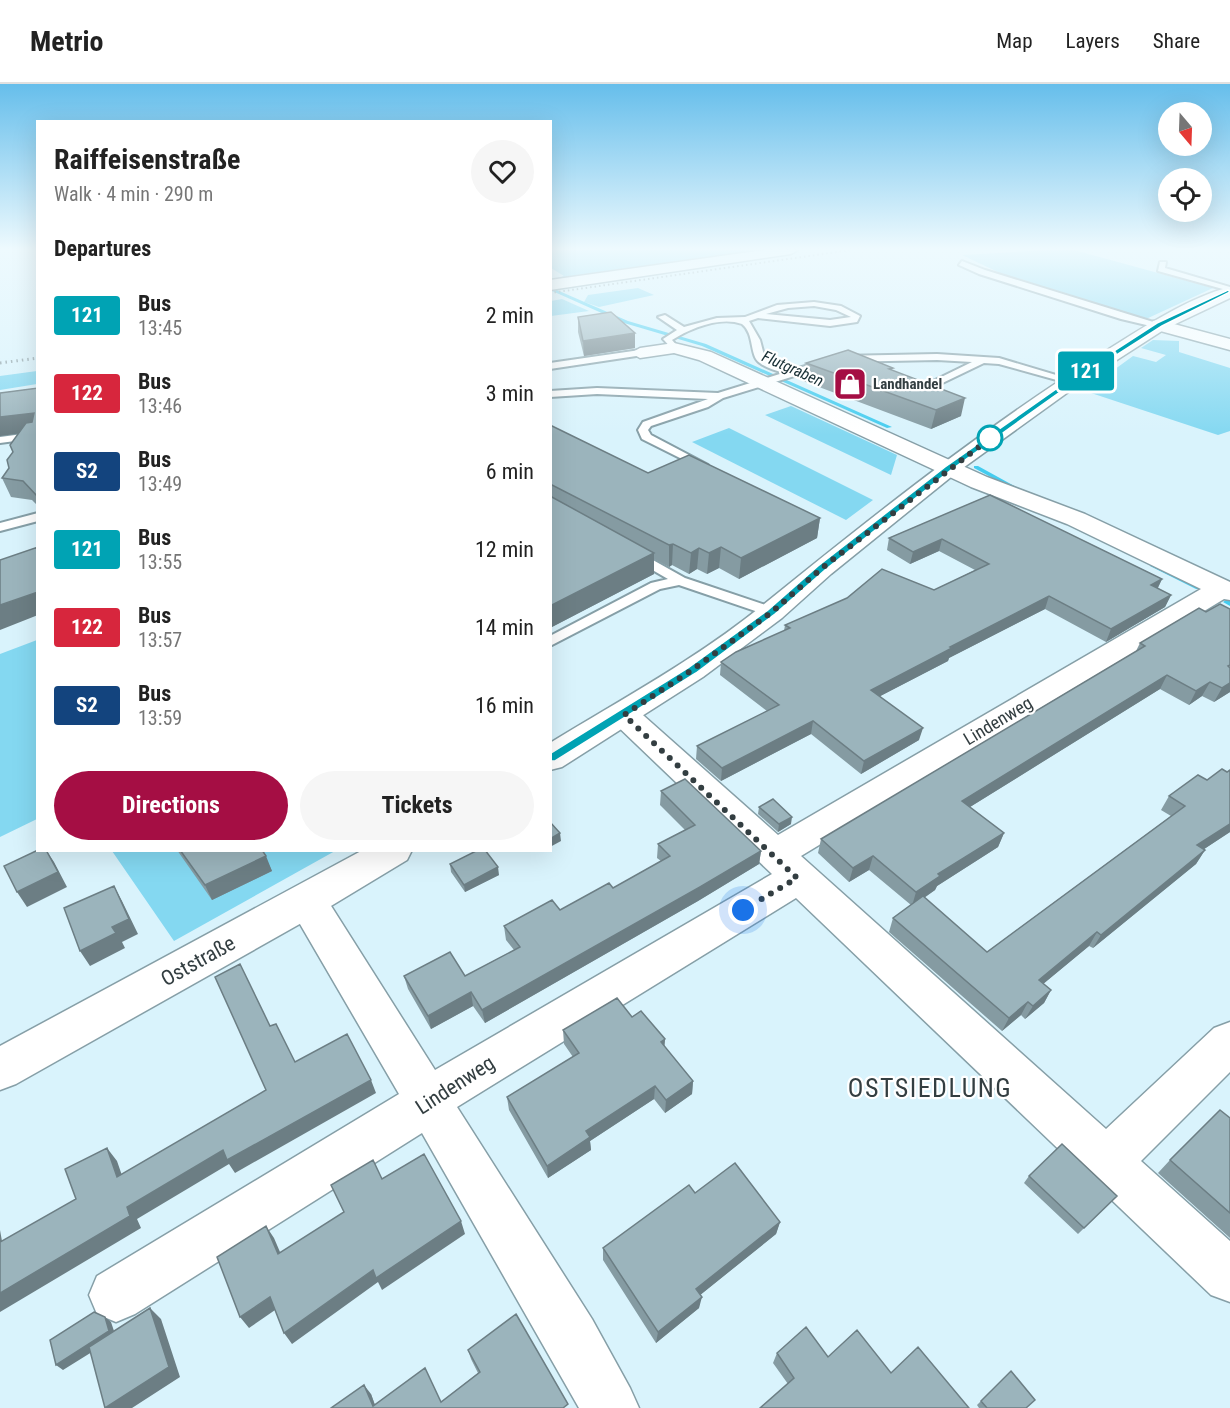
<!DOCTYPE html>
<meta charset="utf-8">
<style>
body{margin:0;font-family:"Roboto Condensed",sans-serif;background:#f6f6f6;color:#222;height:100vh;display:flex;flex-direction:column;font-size:22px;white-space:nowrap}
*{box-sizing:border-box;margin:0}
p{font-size:20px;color:#767676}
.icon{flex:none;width:33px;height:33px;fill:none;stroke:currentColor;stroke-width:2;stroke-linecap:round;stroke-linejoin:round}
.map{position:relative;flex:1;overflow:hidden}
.details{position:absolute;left:36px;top:36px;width:516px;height:732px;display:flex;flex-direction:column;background:#fff;border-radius:0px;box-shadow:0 6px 24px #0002}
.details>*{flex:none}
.badge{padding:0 12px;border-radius:4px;font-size:21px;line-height:39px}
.needle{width:39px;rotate:161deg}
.tools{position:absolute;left:1158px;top:18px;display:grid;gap:12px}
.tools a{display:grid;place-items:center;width:54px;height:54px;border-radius:50%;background:#fff;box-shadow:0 6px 24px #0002;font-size:30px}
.you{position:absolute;width:30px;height:30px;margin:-15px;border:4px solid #fff;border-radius:50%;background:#1a73e8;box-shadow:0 0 0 9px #1a73e833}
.map>.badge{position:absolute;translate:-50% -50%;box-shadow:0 0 0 3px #fff}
h2{padding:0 18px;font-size:22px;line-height:54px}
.round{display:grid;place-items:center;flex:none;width:63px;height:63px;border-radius:32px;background:#f6f6f6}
.headline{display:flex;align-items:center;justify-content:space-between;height:102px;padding:0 18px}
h1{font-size:28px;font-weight:700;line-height:45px}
.primary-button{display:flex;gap:12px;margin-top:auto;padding:12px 18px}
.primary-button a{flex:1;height:69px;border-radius:36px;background:#a50e44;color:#fff;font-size:24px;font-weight:700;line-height:69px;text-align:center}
.primary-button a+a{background:#f6f6f6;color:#222}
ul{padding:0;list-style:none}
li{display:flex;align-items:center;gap:18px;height:78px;padding:0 18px}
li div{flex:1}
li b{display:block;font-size:22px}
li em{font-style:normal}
li .badge{min-width:66px;font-weight:700;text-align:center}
header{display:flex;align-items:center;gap:36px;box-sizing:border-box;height:84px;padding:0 30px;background:#fff;border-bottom:2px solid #e0e0e0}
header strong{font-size:28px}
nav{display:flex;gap:33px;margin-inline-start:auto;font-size:21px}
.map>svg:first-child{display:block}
.green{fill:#84d8f1}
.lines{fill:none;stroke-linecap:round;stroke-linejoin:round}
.stream{fill:#44ccef;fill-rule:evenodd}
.lane-casing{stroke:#869fa7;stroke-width:4}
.street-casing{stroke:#869fa7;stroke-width:3}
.secondary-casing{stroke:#869fa7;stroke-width:3}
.lane{fill:#fff;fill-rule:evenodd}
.street{fill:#fff;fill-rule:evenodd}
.secondary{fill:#fff;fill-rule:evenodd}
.rail-far1{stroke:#8a9da3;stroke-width:2;stroke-dasharray:1.5 3;stroke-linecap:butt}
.rail{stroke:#8a9da3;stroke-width:3;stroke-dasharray:1.5 4;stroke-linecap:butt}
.wall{fill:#859ba2}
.shaded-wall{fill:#6c7e84}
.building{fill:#9bb4bc;stroke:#6c7e84;stroke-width:1.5}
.line{fill:#00a3b4;stroke:#fff;stroke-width:1.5}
.walk{stroke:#333e41;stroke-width:6;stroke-dasharray:0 10.8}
.stop-dot{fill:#fff;stroke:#00a3b4;stroke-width:3}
.labels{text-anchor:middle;stroke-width:4.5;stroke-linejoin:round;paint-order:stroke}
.far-poi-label{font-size:15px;font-weight:bold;fill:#333e41;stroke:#fff;text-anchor:start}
.far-water-label{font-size:16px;font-style:italic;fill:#182f35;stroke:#fff}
.street-label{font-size:18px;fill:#333e41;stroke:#fff}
.near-street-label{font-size:21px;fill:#333e41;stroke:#fff}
.near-quarter-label{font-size:26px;letter-spacing:1.5px;fill:#333e41;stroke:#fff}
</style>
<header>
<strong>Metrio</strong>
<nav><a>Map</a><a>Layers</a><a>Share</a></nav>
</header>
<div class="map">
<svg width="1230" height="1324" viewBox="0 0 1230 1324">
<rect width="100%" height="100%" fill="#d9f3fc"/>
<!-- green -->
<path class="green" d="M551,166H779L631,184L618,188L553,198L551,196L564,192L551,184Z
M1046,166H1074L1213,204L1146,235L1000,189L962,171Z
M638,204L654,211L599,223L584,218L588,211Z
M562,215L589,227L551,232V217Z
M1153,256L1179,257V268L1230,284V347L1218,351L1085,307L1133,272L1156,278L1166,271L1141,264Z
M37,287V300L0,306V292Z
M791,322L897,371L891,391L765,331Z
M729,344L873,416L846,436L692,358Z
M37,556V735L0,753V570Z
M112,767H335L174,857Z"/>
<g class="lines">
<!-- stream -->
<path class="stream" d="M550,203L628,237L706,260L892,343L887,344L702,262L624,239L550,206Z
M974,382H978L1018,404L1013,405L974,384Z
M1152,479L1200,503L1201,504L1200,505H1196L1150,482V480Z
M1226,516L1230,517V522L1223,518Z"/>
<!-- lane casing -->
<g class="lane-casing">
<path id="lane" d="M962,177L985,186L1163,241L1159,244L1121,235L979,190L959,181Z
M1160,178H1166L1165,184L1230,203V207L1158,187Z
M814,218L841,222L860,232L857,238L830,242L758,234L749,237L760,256L765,275L792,286L839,272L937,270L999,274L1076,297L1071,300L999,280L984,279L930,305L927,304V300L972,278L937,276L840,278L723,314L708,323L651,342L648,346L651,351L708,381V385L704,386L642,355L638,346L643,338L708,315L597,310L550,313V307L597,304L718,309L783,289C775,286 766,284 760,279C749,272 755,250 742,240C721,232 690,244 672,256L679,264L674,267L663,255L677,246L658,233L665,231L684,243L717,234L745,233L777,221ZM814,222L836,226L851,233L830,236L766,230L788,224Z
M640,266L643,267V271L550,285V279Z
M38,348V354L0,359V353Z
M38,429V437L0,447V439Z
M635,466L685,494L777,525L779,528L777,531H767L679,501L660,505L550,562V552L651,499L668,495L630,473V467Z"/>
</g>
<!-- street casing -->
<g class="street-casing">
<path id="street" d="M764,166H798L791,170L550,206V196Z
M1159,236L1230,255V266L1153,245L1150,241L1153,237Z
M674,259L711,268L987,393L1085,430L1230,498V516L1224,515L801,772L1106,1045L1214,944L1230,938V988L1141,1077L1230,1157V1218L1211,1211L796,814L457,1023L592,1235L630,1304L639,1324H579L422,1049L135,1230L116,1238L97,1230L89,1211L97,1192L399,1010L293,828L288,817L293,806L307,801L321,806L435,986L772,790L613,638L608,631L613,624L624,621L635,624L778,751L1201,505L1067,440L971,403L699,276L674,269L640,274L631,269L640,264Z"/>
</g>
<!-- secondary casing -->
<g class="secondary-casing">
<path id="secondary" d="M1230,203V214L1165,245L1078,301L956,389L831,490L782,534L703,593L562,683L550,686V659C622,615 698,574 763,521C873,432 982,345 1101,270C1137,247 1189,213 1230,203Z
M363,766H412L407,776L321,828L16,1000L0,1006V962Z"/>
</g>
<!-- lane -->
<use href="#lane" class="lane"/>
<!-- street -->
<use href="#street" class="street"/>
<!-- secondary -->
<use href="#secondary" class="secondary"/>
<!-- rail-far1 -->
<path class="rail-far1" d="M550,209L851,166"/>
<!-- rail -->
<path class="rail" d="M0,279L38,274"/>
</g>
<!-- wall -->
<path class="wall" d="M578,233L635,249V264L584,272L578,248Z
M806,279L961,332L931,345L803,297Z
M38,304V422L32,416L11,413L2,394L9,384L13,368L19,349L0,352V309Z
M550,341L648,389L820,434L817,454L739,495L719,484L707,490L697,485L689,490L672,481L669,483L654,475V490L550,544Z
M990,411L1162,495L1158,504L1171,511L1165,523L1106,558L1045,525L949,574L948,577L880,612L919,656L861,690L811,650L721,697L696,675L697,662L767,627L720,591L721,578L784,547L785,541L934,506L975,486L939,467L910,480L887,466L889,454Z
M1230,525V608L1214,618L1202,612L1189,621L1160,605L970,723L1004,749L998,763L937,802L935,806L924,814L987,868L1171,732L1161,726L1169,712L1207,696L1227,688L1230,686V748L1204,765L1205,766L1196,780L1093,864L1089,862L1043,900L1051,906L1044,919L1025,935L1021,931L1002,947L889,848L893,834L911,821L869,786L849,798L818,769L821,755L1136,567L1140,559L1206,528Z
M661,707L761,767L759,780L698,817L485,939L473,922L431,945L408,905L404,892H465L514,866L506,856L504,842L560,826L613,804L661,777L657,774L658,760L685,746L660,721Z
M759,723L791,740L778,748L758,730Z
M177,766H262L272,787L212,816Z
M450,780L499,791L465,808L451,788Z
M632,933L665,955L664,962L693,997L692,1010L665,1029L654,1015L590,1057L591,1066L548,1094L509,1026L507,1013L573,973L564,960L563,946Z
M1230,1034V1154L1158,1089L1170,1076Z
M1029,1092L1111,1118L1078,1150L1024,1099Z
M695,1109L780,1138L776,1150L700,1211L699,1224L656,1259L603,1176V1164Z
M468,1266L568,1320L331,1324L371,1310L375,1321L441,1318L478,1289L471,1275Z
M777,1269L828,1273L891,1289L969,1324L788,1300L773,1279Z
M1011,1287L1026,1324H979L977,1321Z"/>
<!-- shaded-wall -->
<path class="shaded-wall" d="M635,249V264L584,272L583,257Z
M965,314L961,332L931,345L936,326Z
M34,329L38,347L0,352V333Z
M820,434L817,454L739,495L741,474Z
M942,455L939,467L910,480L913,468Z
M673,460L672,481L669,483V461Z
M721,463L719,484L707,490L709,469Z
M699,464L697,485L689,490L691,469Z
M654,469V490L550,544V522Z
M1162,495L1156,507L1151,501Z
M38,508V531L0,546V521Z
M1171,511L1165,523L1106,558L1111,545Z
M1049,512L1045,525L949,574L948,577L867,619L871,606L950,563Z
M1167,591L1160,605L957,731L962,717Z
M1210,598L1202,612L1189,621L1196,607Z
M1230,599V608L1214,618L1222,604Z
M813,637L811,650L721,697L722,684Z
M923,644L919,656L861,690L864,677Z
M792,733L791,740L778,748L779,740Z
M1230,740V748L1189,775L1197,761Z
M560,749L561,757L550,763V755Z
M1004,749L998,763L937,802L935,806L912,822L916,808L938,790Z
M46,766L54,778L67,803L27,823L17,808Z
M1205,766L1196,780L1093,864L1101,851Z
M761,767L759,780L698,817L485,939L482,926Z
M266,772L272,787L212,816L205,801Z
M873,772L869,786L849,798L853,784Z
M498,783L499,791L465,808L464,801Z
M114,802L122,817L138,850L122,858L125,864L90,882L80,867L112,843Z
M1097,848L1089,862L1031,910L1039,896Z
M1051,906L1044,919L1025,935L1033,922Z
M471,908L473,922L431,945L428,932Z
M1028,918L1021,931L1002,947L1009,934Z
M665,955L664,968L661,958Z
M371,996L376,1009L235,1089L229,1080L137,1135L141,1144L0,1228V1209L127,1123L223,1066Z
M693,997L692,1010L665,1029L666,1016Z
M655,1002L654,1015L590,1057L591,1066L548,1094L547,1082L586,1047Z
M107,1064L117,1077L127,1106L117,1093Z
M461,1137L465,1150L382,1206L378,1198L292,1260L284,1249L373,1186Z
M780,1138L776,1150L694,1216L696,1205Z
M266,1142L274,1154L286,1182L278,1170Z
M0,1146L5,1174L0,1170Z
M270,1213L278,1224L249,1244L240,1233Z
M702,1213L699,1224L656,1259L658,1248Z
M150,1224L161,1235L180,1293L132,1324H105Z
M105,1233L111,1238L116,1253L63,1286L56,1281Z
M364,1301L371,1310L376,1324L373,1322Z"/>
<!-- building -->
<path class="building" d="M611,228L635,249L583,257L578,233Z
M848,266L893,284L889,285L965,314L936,326L806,279Z
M38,304V413L23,397L2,394L9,384L7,376L13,368L10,361L26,339L32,338L34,329L0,333V309Z
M550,341L648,389L689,371L820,434L741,474L721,463L709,469L699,464L691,469L673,460L669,461L550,400Z
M990,411L1162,495L1151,501L1171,511L1111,545L1049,512L950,563L952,564L871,606L923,644L864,677L813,637L722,684L697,662L779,621L721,578L736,568L790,544L785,541L847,514L882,485L934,506L989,480L942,455L913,468L889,454Z
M550,412L654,469L550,522Z
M38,463V508L0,521V476Z
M1220,520L1230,525V581L1228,582L1230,584V599L1222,604L1210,598L1196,607L1167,591L962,717L1004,749L938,790L940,792L916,808L873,772L853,784L821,755L1145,562L1140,559L1199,524L1206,528Z
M1222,685L1227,688L1230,686V740L1197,761L1205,766L1101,851L1097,848L1039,896L1051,906L1033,922L1028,918L1009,934L893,834L923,812L987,868L1185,722L1169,712L1198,691L1207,696Z
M685,695L761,767L700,803L482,926L471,908L428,932L404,892L450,868L465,892L520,863L504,842L552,816L560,826L609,799L613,804L670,772L658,760L695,741L661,707Z
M773,715L792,733L779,740L759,723Z
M550,738L560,749L550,755Z
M38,766H46L58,788L17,808L4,782Z
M180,766H262L266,772L205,801Z
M478,766H485L498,783L464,801L450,780Z
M114,802L129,835L112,843L116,849L80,867L64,824Z
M240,880L270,942L276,940L295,978L347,950L371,996L227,1076L223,1066L127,1123L130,1132L0,1209V1158L76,1115L65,1085L107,1064L117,1093L266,1006L215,893Z
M617,914L632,933L641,927L665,955L661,958L693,997L666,1016L655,1002L586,1047L590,1053L547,1082L507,1013L579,969L563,946Z
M1220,1026L1230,1034V1129L1170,1076Z
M1062,1060L1117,1112L1084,1144L1029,1092Z
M424,1070L461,1137L376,1194L373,1186L284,1249L270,1213L240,1233L217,1173L266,1142L278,1170L344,1128L331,1101L373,1076L382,1095Z
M735,1079L780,1138L696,1205L702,1213L658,1248L603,1164L689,1101L695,1109Z
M150,1224L169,1283L105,1324L89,1263Z
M94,1228L105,1233L109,1247L56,1281L50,1256Z
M516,1230L568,1320L563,1324H331L364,1301L373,1322L425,1284L441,1318L480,1288L468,1266Z
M806,1243L828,1273L857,1246L891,1289L918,1263L969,1324H760L794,1294L777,1269Z
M1011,1287L1035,1316L1026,1324H987L981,1317Z"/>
<!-- sky -->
<linearGradient id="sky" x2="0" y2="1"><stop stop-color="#66beeb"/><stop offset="0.47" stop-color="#eefafe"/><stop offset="1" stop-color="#eefafe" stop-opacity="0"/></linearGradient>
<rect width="1230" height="351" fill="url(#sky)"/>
<!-- line -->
<path class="line" d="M1228,206L1230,208L1162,242L1074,298L951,386L825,486L775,530L696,589L555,677H546V672L688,584L768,526L818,482L945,383L1069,296L1157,239Z"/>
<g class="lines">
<!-- walk -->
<path class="walk" d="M743,826L797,794L624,631L692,586L772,528L822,484L993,352L990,354"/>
</g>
<!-- icons -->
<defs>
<g id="shop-square" transform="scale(1.725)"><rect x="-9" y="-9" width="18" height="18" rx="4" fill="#a50e44" stroke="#fff"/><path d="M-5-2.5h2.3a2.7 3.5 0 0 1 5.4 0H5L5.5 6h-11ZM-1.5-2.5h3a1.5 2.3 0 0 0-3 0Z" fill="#fff"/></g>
</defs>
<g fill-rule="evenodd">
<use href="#shop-square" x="850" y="300"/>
</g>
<!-- markers -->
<circle class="stop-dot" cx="990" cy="354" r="12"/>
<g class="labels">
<!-- far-poi labels -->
<g class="far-poi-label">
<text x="873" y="305">Landhandel</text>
</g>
<!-- far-water labels -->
<g class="far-water-label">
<text transform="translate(793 284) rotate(24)" y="6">Flutgraben</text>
</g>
<!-- street labels -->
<g class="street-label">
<text transform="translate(998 637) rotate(-31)" y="6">Lindenweg</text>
</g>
<!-- near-street labels -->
<g class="near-street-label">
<text transform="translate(198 877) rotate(-29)" y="7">Oststraße</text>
<text transform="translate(455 1001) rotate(-33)" y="7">Lindenweg</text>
</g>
<!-- near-quarter labels -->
<g class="near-quarter-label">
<text x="930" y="1013">OSTSIEDLUNG</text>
</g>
</g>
</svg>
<div class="tools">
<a><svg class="needle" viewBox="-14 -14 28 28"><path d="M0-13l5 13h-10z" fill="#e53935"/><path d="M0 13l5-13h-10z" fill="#767676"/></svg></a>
<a><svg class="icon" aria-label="locate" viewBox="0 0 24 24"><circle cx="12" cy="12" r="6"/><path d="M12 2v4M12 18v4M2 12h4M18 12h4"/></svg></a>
</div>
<div class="you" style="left:743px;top:826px"></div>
<b class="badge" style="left:1086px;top:287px;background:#00a3b4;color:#fff">121</b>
<section class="details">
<div class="headline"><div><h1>Raiffeisenstraße</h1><p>Walk · 4 min · 290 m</p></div><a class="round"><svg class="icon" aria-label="heart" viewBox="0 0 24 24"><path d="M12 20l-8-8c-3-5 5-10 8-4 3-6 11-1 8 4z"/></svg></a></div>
<h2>Departures</h2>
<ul>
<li><span class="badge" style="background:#00a3b4;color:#fff">121</span><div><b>Bus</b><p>13:45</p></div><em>2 min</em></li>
<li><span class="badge" style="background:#d7263d;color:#fff">122</span><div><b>Bus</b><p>13:46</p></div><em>3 min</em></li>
<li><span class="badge" style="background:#13447e;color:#fff">S2</span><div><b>Bus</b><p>13:49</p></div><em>6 min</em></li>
<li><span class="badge" style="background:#00a3b4;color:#fff">121</span><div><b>Bus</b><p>13:55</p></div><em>12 min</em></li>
<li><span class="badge" style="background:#d7263d;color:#fff">122</span><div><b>Bus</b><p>13:57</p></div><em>14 min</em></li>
<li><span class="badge" style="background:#13447e;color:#fff">S2</span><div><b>Bus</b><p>13:59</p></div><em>16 min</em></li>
</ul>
<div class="primary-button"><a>Directions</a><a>Tickets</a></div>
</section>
</div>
